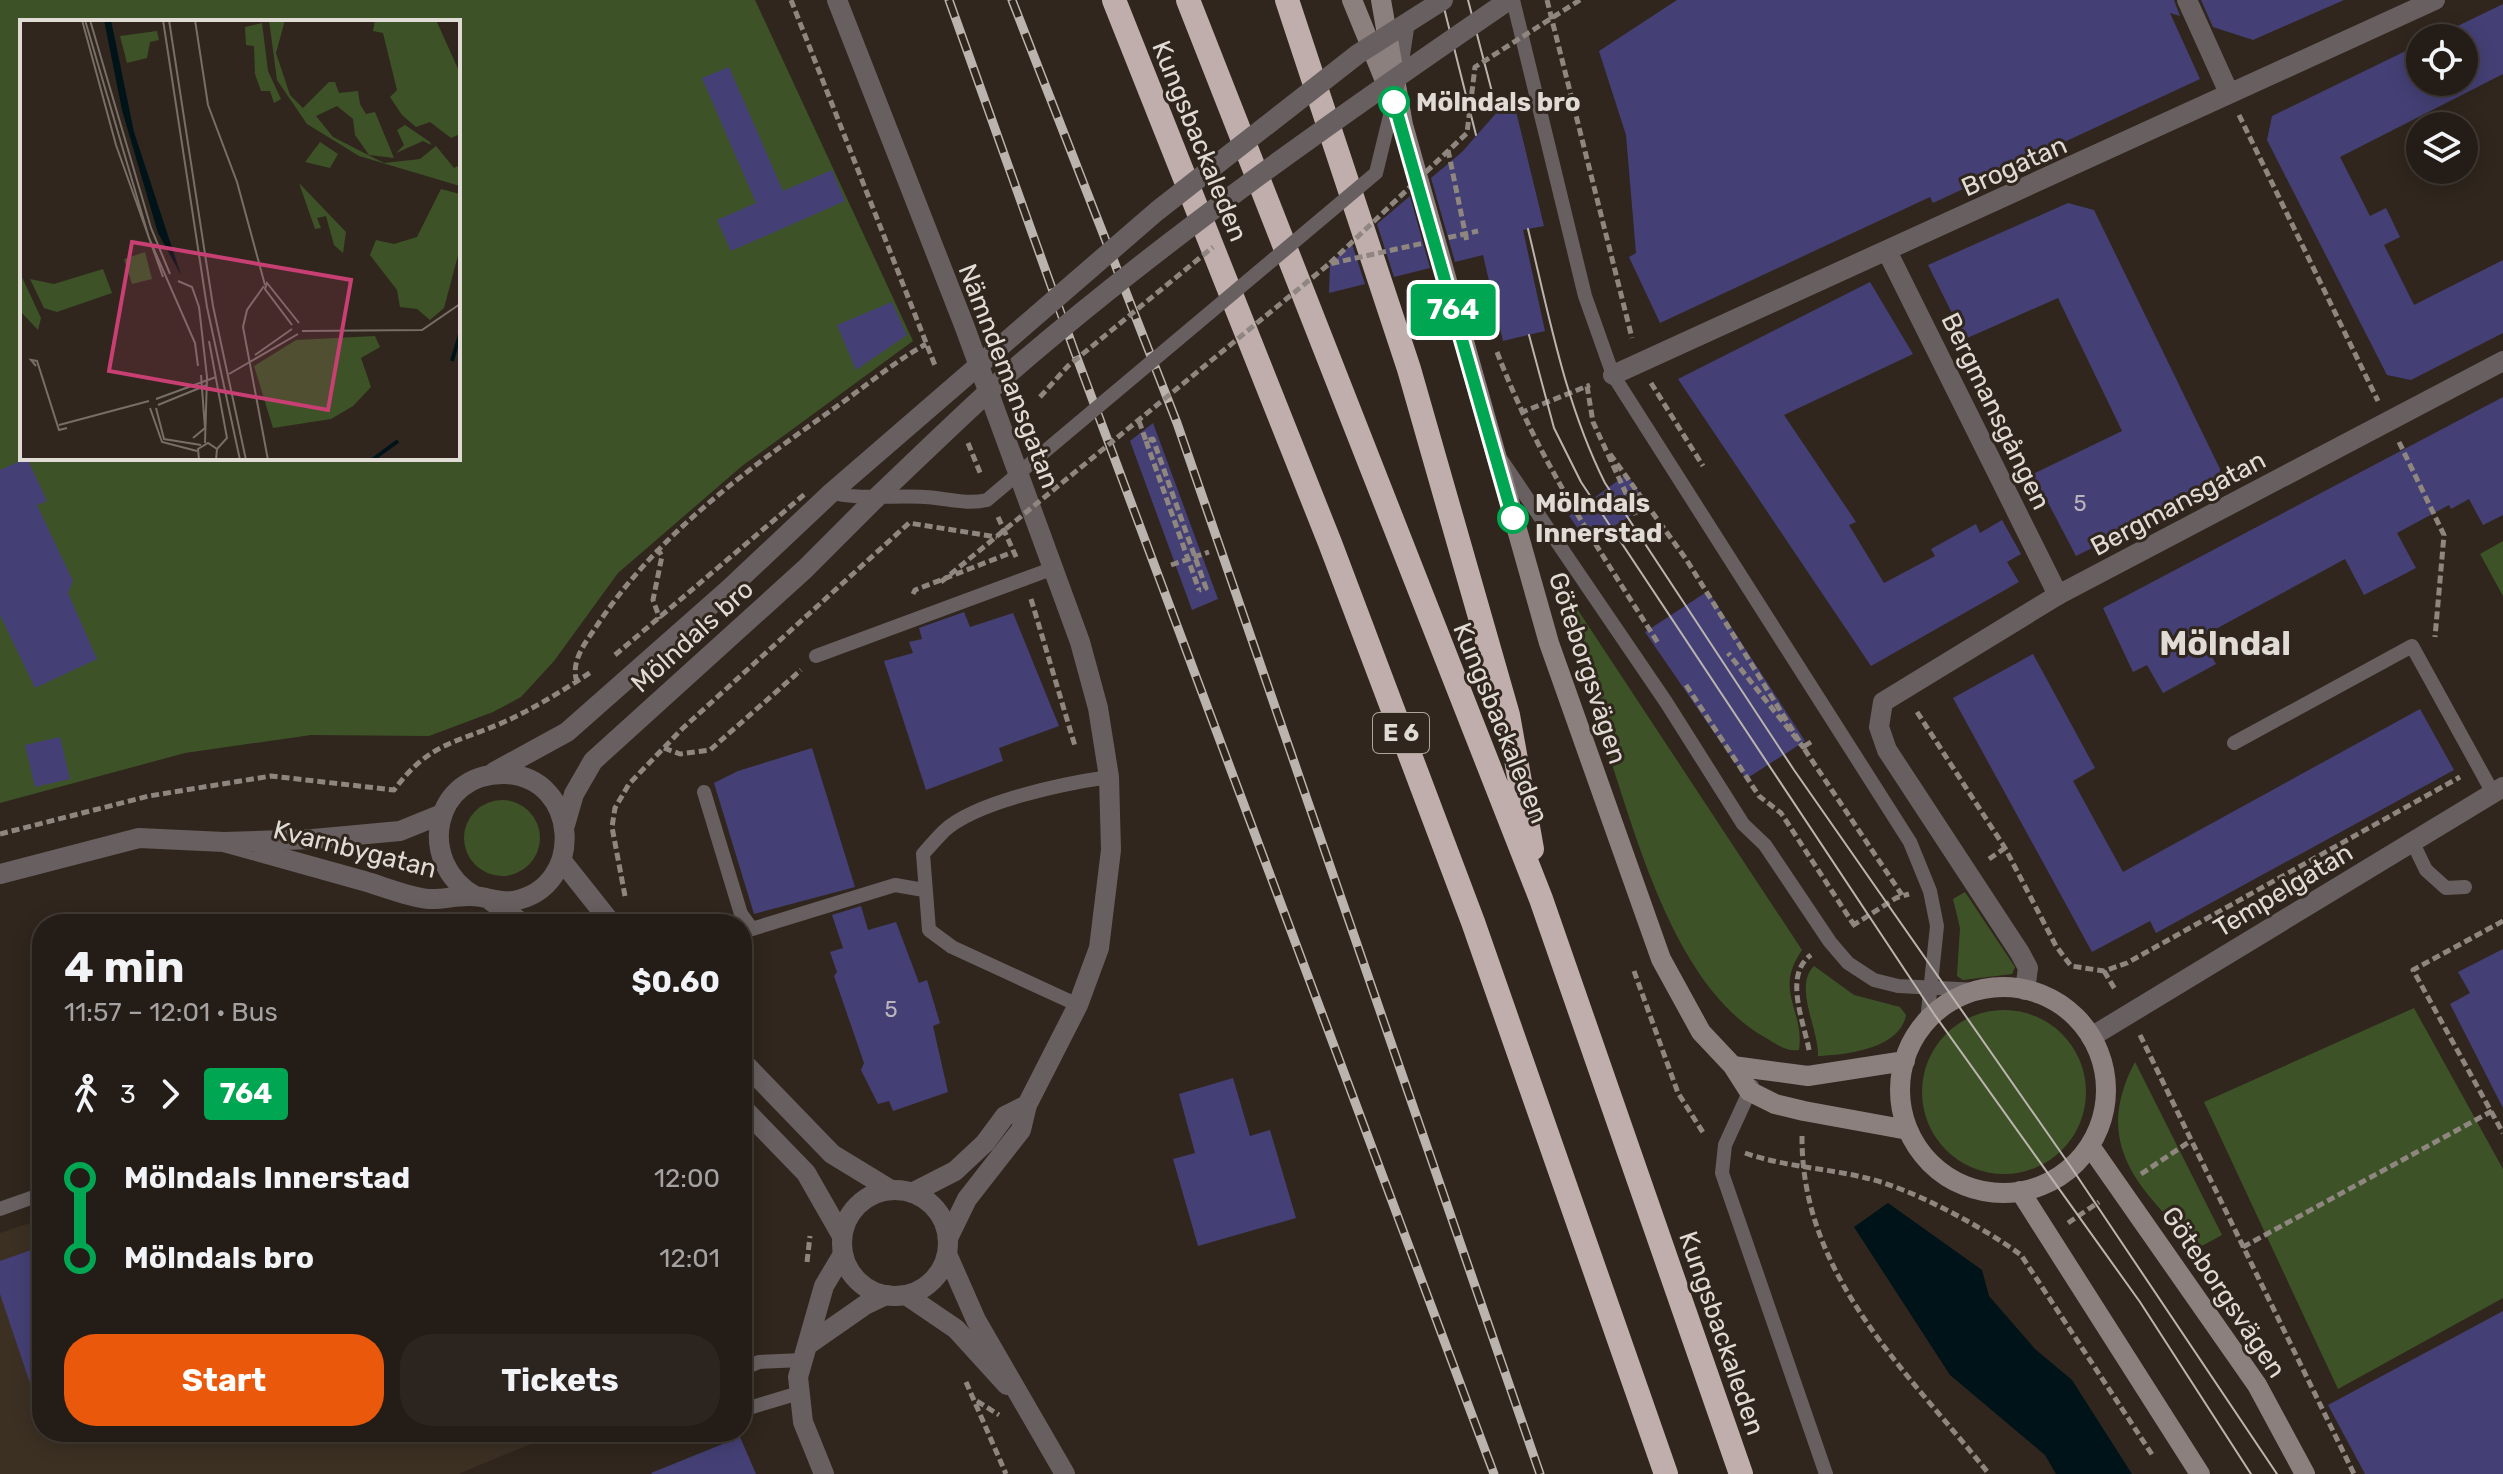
<!DOCTYPE html>
<meta charset="utf-8">
<style>
body{margin:0;font-family:Rubik,sans-serif;background:#2c251f;color:#f1f3f6;height:100vh;display:flex;flex-direction:column;font-size:30px;white-space:nowrap}
*{box-sizing:border-box;margin:0}
p{font-size:26px;color:#a3a1a1}
.icon{flex:none;width:44px;height:44px;fill:none;stroke:currentColor;stroke-width:2;stroke-linecap:round;stroke-linejoin:round}
.map{position:relative;flex:1;overflow:hidden}
.details{position:absolute;left:32px;top:914px;width:720px;height:528px;display:flex;flex-direction:column;background:#241c16;border-radius:32px;box-shadow:0 4px 20px #0003,0 0 0 2px #413a35}
.details>*{flex:none}
.badge{padding:0 16px;border-radius:6px;font-size:28px;line-height:52px}
.controls{position:absolute;left:2406px;top:24px;display:grid;gap:16px}
.controls a{display:grid;place-items:center;width:72px;height:72px;border-radius:50%;background:#241c16;box-shadow:0 4px 20px #0003,0 0 0 2px #413a35;font-size:40px}
.map>.badge{position:absolute;translate:-50% -50%;box-shadow:0 0 0 4px #fff}
.legs{display:flex;align-items:center;gap:12px;height:88px;padding:0 32px;font-size:26px}
.legs p{margin-inline-start:auto}
.headline{display:flex;align-items:center;justify-content:space-between;height:136px;padding:0 32px}
h1{font-size:44px;font-weight:700;line-height:60px}
.action{display:flex;gap:16px;margin-top:auto;padding:16px 32px}
.action a{flex:1;height:92px;border-radius:32px;background:#ea580c;color:#fff;font-size:32px;font-weight:700;line-height:92px;text-align:center}
.action a+a{background:#2c251f;color:#f1f3f6}
ul{padding:0 32px;list-style:none}
li{display:flex;align-items:center;gap:28px;height:80px;font-size:30px}
li i{display:grid;place-items:center;width:12px;height:100%;margin:0 10px;background:currentColor}
li i::after{content:'';width:20px;height:20px;margin:-10px;border:6px solid;border-radius:50%;background:#241c16}
li p{margin-inline-start:auto}
li:first-child i{background:linear-gradient(#0000 50%,currentColor 0)}
li:last-child i{background:linear-gradient(currentColor 50%,#0000 0)}
.map>svg:first-child{display:block}
.education{fill:#3c3023}
.green{fill:#3d5327;fill-rule:evenodd}
.water{fill:#001319}
.building{fill:#444075}
.lines{fill:none;stroke-linecap:round;stroke-linejoin:round}
.path{stroke:#8e867f;stroke-width:5;stroke-dasharray:8 4;stroke-linecap:butt}
.service{stroke:#686060;stroke-width:14}
.pedestrian{stroke:#686060;stroke-width:20}
.minor{stroke:#686060;stroke-width:20}
.tertiary{stroke:#686060;stroke-width:20}
.secondary{stroke:#8c807f;stroke-width:20}
.motorway{stroke:#c0aeac;stroke-width:24}
.tram{stroke:#bbb4ae;stroke-width:2}
.rail-casing{stroke:#bbb4ae;stroke-width:9}
.rail{stroke:#30261d;stroke-width:6;stroke-dasharray:18;stroke-linecap:butt}
.path-bridge{stroke:#8e867f;stroke-width:5;stroke-dasharray:8 4;stroke-linecap:butt}
.service-bridge{stroke:#686060;stroke-width:14}
.tertiary-bridge{stroke:#686060;stroke-width:20}
.line-1-casing{stroke:#fff;stroke-width:18}
.line-1{stroke:#00a651;stroke-width:12}
.stop-1-dot{fill:#fff;stroke:#00a651;stroke-width:4}
.labels{text-anchor:middle;stroke-width:6;stroke-linejoin:round;paint-order:stroke}
.number-label{font-size:22px;fill:#bab4bd}
.shield{fill:#30261d;stroke:#aca59e;stroke-width:2}
.shield-label{font-size:24px;font-weight:bold;fill:#e1dbd5}
.stop-label{font-size:26px;font-weight:bold;fill:#e1dbd5;stroke:#30261d;text-anchor:start}
.street-label{font-size:26px;fill:#e1dbd5;stroke:#30261d}
.district-label{font-size:34px;font-weight:bold;fill:#e1dbd5;stroke:#30261d}
.inset-river{fill:none;stroke:#001319;stroke-width:4}
.inset-road{fill:none;stroke:#776e67;stroke-width:2}
.view{fill:#c83f73;fill-opacity:0.15;stroke:#c83f73;stroke-width:4}
.inset-edge{fill:none;stroke:#e1dbd5;stroke-width:4}
</style>
<div class="map">
<svg width="2503" height="1474" viewBox="0 0 2503 1474">
<rect width="100%" height="100%" fill="#30261d"/>
<!-- education -->
<path class="education" d="M42,1219V1432H560L458,1474H0V1233Z"/>
<!-- green -->
<path class="green" d="M0,0H755L913,341L742,466L618,573L554,661L521,697L493,712L429,736L311,735L185,753L0,803ZM22,22H458V458H22Z
M2503,541V596L2480,554Z
M1551,581L1562,586L1802,950C1773,992 1805,1010 1799,1050C1787,1052 1776,1044 1766,1038C1676,988 1638,842 1607,749C1589,693 1570,637 1551,581Z
M464 838a38 38 0 1 1 76 0a38 38 0 1 1-76 0Z
M1965,892L2015,967L2012,974L1963,980L1957,976L1960,928L1953,899Z
M1814,966L1854,995L1900,1007L1906,1015C1900,1049 1845,1055 1818,1056C1819,1029 1793,987 1814,966Z
M2414,1008L2503,1169V1298L2338,1389L2204,1102Z
M1922 1092a82 82 0 1 1 164 0a82 82 0 1 1-164 0Z
M2135,1062L2222,1235L2198,1248C2143,1192 2090,1147 2135,1062Z"/>
<!-- water -->
<path class="water" d="M1888,1203L1982,1270L1989,1296L2035,1349L2072,1380L2132,1474H2056L2045,1455L1950,1375L1854,1227Z"/>
<!-- building -->
<path class="building" d="M1677,0H2174L2180,16L2170,13L2200,79L1933,203L1930,197L1660,323L1629,257L1636,253L1626,135L1599,51Z
M2201,0H2344L2253,40L2213,27Z
M2503,4V74L2340,157L2370,216L2386,208L2400,237L2384,245L2414,305L2503,260V333L2411,380L2387,375L2267,140L2272,116L2420,44V82H2464V38H2433Z
M729,67L783,191L832,170L845,201L731,251L717,220L756,203L702,78Z
M1512,95L1544,226L1523,230L1545,331L1503,341L1483,255L1455,262L1431,178L1462,152Z
M1410,196L1430,268L1394,277L1377,224Z
M2068,203L2094,210L2220,469L2219,485L2076,556L2033,474L2122,431L2058,298L1965,339L1928,265Z
M1352,244L1365,284L1329,293L1330,264Z
M1870,282L1913,354L1784,415L1856,522L1849,525L1884,583L1935,556L1931,549L1976,524L1980,533L2002,520L2021,554L2007,562L2019,582L1871,666L1678,379Z
M892,302L907,335L856,370L837,325Z
M2503,397V515L2483,525L2469,499L2451,509L2449,505L2397,533L2416,568L2364,595L2345,559L2201,637L2216,664L2163,693L2147,665L2133,672L2103,608Z
M1153,423L1218,599L1192,610L1130,441Z
M27,458L47,501L37,505L73,581L68,593L97,659L35,688L0,615V470Z
M1627,474L1647,505L1588,543L1569,516Z
M1708,591L1805,741L1746,779L1645,632Z
M964,612L970,627L1013,613L1059,726L999,748L1003,761L926,790L884,661L913,653L909,642L922,639L919,628Z
M2033,654L2095,768L2073,781L2123,872L2420,709L2454,770L2156,933L2150,921L2092,952L1953,698Z
M60,737L70,779L35,787L25,745Z
M812,748L855,887L754,914L714,783L738,771Z
M861,906L868,930L896,922L919,983L927,980L940,1023L933,1026L948,1092L893,1111L889,1101L878,1104L861,1070L864,1063L834,976L837,972L830,952L843,948L832,915Z
M2503,949V1108L2450,1004L2470,993L2458,972Z
M1233,1078L1250,1136L1270,1130L1296,1218L1198,1246L1173,1159L1195,1153L1179,1094Z
M42,1246V1403L37,1404L0,1294V1261Z
M2503,1311V1474H2365L2328,1405Z
M740,1437L756,1474H652L651,1473Z"/>
<g class="lines">
<!-- path -->
<path class="path" d="M791,0L936,368
M1547,0L1632,338
M2239,115L2378,401
M1448,150L1467,242
M1497,352C1538,460 1597,546 1658,643
M1651,383L1703,466
M1587,386L1593,422L1636,515
M1520,413L1590,385
M1139,421L1146,441L1153,439L1206,588L1199,590
M1146,441L1199,590
M2399,442L2444,535L2435,637
M968,443L981,475
M1610,454L1686,559L1803,747L1728,653
M998,517L1017,559
M657,548L662,556L653,600L660,619
M1171,565L1209,552
M913,594L915,590L1013,552
M1031,599L1075,746
M577,682C570,662 585,643 596,627C657,534 747,470 836,407C866,386 894,362 926,344
M1686,685L1759,796L1781,813L1854,925
M1917,712L2005,848L2056,946L2071,966L2104,971L2127,963L2460,777
M1811,742L1803,747L1902,895
M664,748L680,754L710,750L801,670
M0,834L149,796L271,776L394,790C430,742 454,744 504,722C533,709 564,690 591,672
M1989,859L2005,848
M625,896L612,827L615,808L629,784L682,729L909,523L997,537
M2503,921L2413,970L2503,1133
M1852,926L1896,898L1909,894
M1634,971L1678,1093L1704,1134
M2104,971L2116,991
M2140,1035L2354,1474
M1809,1050C1804,1022 1783,975 1811,955
M1802,1136C1801,1276 1907,1371 1989,1474
M1745,1153C1785,1167 1826,1168 1866,1178C1911,1188 1983,1227 2021,1255L2153,1456
M2141,1174L2189,1142
M2068,1223L2099,1202
M2243,1247L2492,1111
M807,1262L810,1236
M966,1382L1006,1474
M977,1401L999,1415"/>
<!-- service -->
<path class="service" d="M1513,0L1585,296L1613,375L1910,842L1930,891L1937,926L1927,1021
M1400,75L1408,22
M1502,461L1666,702L1743,824L1765,845L1830,942L1848,963L1874,980L1898,986L1979,990
M816,656L1054,568
M2234,743L2412,646L2493,793
M704,792L741,914L752,929L895,885L924,890
M2412,841L2426,870L2446,888L2465,887
M1078,1005L952,947L929,930L923,854C930,846 937,838 944,831C976,801 1067,783 1109,777
M1752,1086L1725,1145L1722,1173L1826,1474
M0,1209L42,1194
M742,1369L759,1362L803,1360
M742,1410L799,1393"/>
<!-- pedestrian -->
<path class="pedestrian" d="M2187,0L2229,93
M1887,251L2058,595
M1613,375L2435,0"/>
<!-- minor -->
<path class="minor" d="M2025,990L2028,968L2020,953L1887,750L1879,727L1883,702L2058,595L2503,361
M2091,1037L2503,787
M809,1344L865,1305L886,1295
M824,1474L803,1422L798,1377L824,1286L843,1254"/>
<!-- tertiary -->
<path class="tertiary" d="M837,0L964,325L1080,642L1098,708L1109,777L1111,850L1099,948L1078,1005L1027,1105L1021,1130L967,1199L948,1238
M494,772L567,732L729,589L831,493
M565,825L574,794L593,761L805,569L875,499
M224,842C271,855 318,868 364,881C385,887 408,897 429,899C442,900 457,895 471,896C485,896 498,903 513,901C587,888 579,776 505,774C433,772 415,862 475,896
M562,861L612,924
M0,874L139,838L224,842L313,839L400,831L442,814
M491,901L524,924
M742,1061L832,1154L891,1190
M742,1107L806,1173L842,1236
M842 1243a53 53 0 1 1 106 0a53 53 0 1 1-106 0Z
M912,1193L955,1171L985,1143L1005,1116L1027,1105
M947,1254L976,1320L1065,1474
M906,1295L956,1329L1007,1385"/>
<!-- secondary -->
<path class="secondary" d="M1352,0L1388,88
M1381,0L1403,125L1549,643L1661,959L1701,1032L1733,1066L1749,1091L1775,1104L1804,1111L1908,1130
M1900 1090a103 103 0 1 1 206 0a103 103 0 1 1-206 0Z
M1733,1066L1808,1076L1905,1061
M2090,1146L2257,1385L2305,1474
M2020,1191L2200,1474"/>
<!-- motorway -->
<path class="motorway" d="M1114,0L1330,543L1473,922L1666,1474
M1188,0L1541,899L1741,1474
M1287,0L1409,369L1508,715L1532,849"/>
<!-- tram -->
<path class="tram" d="M1442,0L1476,135
M1468,0L1497,111
M1528,229C1549,316 1565,403 1605,483L1794,770L2071,1167L2277,1474
M1529,335L1554,428L1581,482L1934,1014L2140,1302L2251,1474"/>
<!-- rail casing -->
<g class="rail-casing">
<path id="rail" d="M949,0L1074,350L1494,1474
M1012,0L1177,423L1540,1474"/>
</g>
<!-- rail -->
<use href="#rail" class="rail"/>
<!-- path-bridge -->
<path class="path-bridge" d="M1330,263L1467,133L1475,67L1580,0
M1040,397L1068,366L1213,247
M941,582L1329,264L1478,231
M615,655L806,493"/>
<!-- service-bridge -->
<path class="service-bridge" d="M831,493C864,500 893,495 925,497C946,498 966,505 987,500L1376,173L1400,75"/>
<!-- tertiary-bridge -->
<path class="tertiary-bridge" d="M831,493L1157,211L1358,54L1443,0
M875,499C916,460 957,420 999,382C1159,242 1334,120 1509,0"/>
</g>
<g class="lines">
<!-- line-1 casing -->
<g class="line-1-casing">
<path id="line-1" d="M1394,102L1513,518"/>
</g>
<!-- line-1 -->
<use href="#line-1" class="line-1"/>
</g>
<!-- markers -->
<g class="stop-1-dot">
<circle cx="1394" cy="102" r="14"/>
<circle cx="1513" cy="518" r="14"/>
</g>
<g class="labels">
<!-- number labels -->
<g class="number-label">
<text x="2080" y="511">5</text>
<text x="891" y="1017">5</text>
</g>
<!-- shield labels -->
<rect class="shield" x="1373" y="713" width="56" height="40" rx="6"/>
<g class="shield-label">
<text x="1401" y="741">E 6</text>
</g>
<!-- stop labels -->
<g class="stop-label">
<text x="1416" y="111">Mölndals bro</text>
<text x="1535" y="512">Mölndals<tspan x="1535" dy="30">Innerstad</tspan></text>
</g>
<!-- street labels -->
<g class="street-label">
<text transform="translate(1200 141) rotate(68)" y="9">Kungsbackaleden</text>
<text transform="translate(2014 166) rotate(-24)" y="9">Brogatan</text>
<text transform="translate(1009 376) rotate(69)" y="9">Nämndemansgatan</text>
<text transform="translate(1996 411) rotate(64)" y="9">Bergmansgången</text>
<text transform="translate(2178 503) rotate(-28)" y="9">Bergmansgatan</text>
<text transform="translate(692 636) rotate(-42)" y="9">Mölndals bro</text>
<text transform="translate(1588 668) rotate(72)" y="9">Göteborgsvägen</text>
<text transform="translate(1501 723) rotate(68)" y="9">Kungsbackaleden</text>
<text transform="translate(355 849) rotate(14)" y="9">Kvarnbygatan</text>
<text transform="translate(2283 890) rotate(-31)" y="9">Tempelgatan</text>
<text transform="translate(2224 1292) rotate(56)" y="9">Göteborgsvägen</text>
<text transform="translate(1722 1333) rotate(71)" y="9">Kungsbackaleden</text>
</g>
<!-- district labels -->
<g class="district-label">
<text x="2225" y="655">Mölndal</text>
</g>
</g>
<!-- overview -->
<g transform="translate(20 20)">
<rect width="440" height="440" fill="#30261d"/>
<path d="M249,0H265L256,33L270,75L283,88L309,62H315L319,73L338,71L340,84L346,94L355,92L374,138L349,135L335,115L333,99L317,86L296,96L313,117L364,143L400,139L416,126L434,148L440,145V166L339,136L287,104L257,60ZM355,0H416L439,51L440,114L431,118L410,102L396,107L382,95L370,77L377,70L363,13L353,11ZM242,3L248,51L261,79L254,83L250,71H241L235,54L234,26L226,25L225,7ZM137,11L139,20L130,22L127,38L107,43L100,16ZM385,105L410,122L411,125L403,121L376,133L384,125L377,110ZM300,122L318,134L310,148L285,142ZM279,163L326,212L323,233L314,225L306,196L297,198L301,208L295,209ZM421,169L440,174V228L424,288L410,300L397,289L380,287L377,270L350,235L356,220L374,224L397,217ZM125,232L132,259L112,264L104,239ZM83,249L92,273L37,292L24,288L10,259L34,264ZM0,253L21,298L18,310L0,291ZM355,316L360,327L341,338L351,367L333,386L311,399L253,408L234,346L276,320Z" fill="#3d5327"/>
<path d="M84,0H91L114,112L161,255L138,213L102,90Z" fill="#001319"/>
<path class="inset-river" d="M432,341L440,314M352,440L378,421"/>
<path class="inset-road" d="M62,0L96,125L143,257M65,0L129,218L175,323L178,346M70,0L131,208L150,254M143,0L187,287L220,440M149,0L193,286L226,440M175,0L188,85L217,162L245,265M158,261L172,267L179,287L187,357L185,423M244,266L227,290L223,307L248,440M272,305L245,269L247,263L279,303M282,311L402,310L440,284M189,321L207,418L197,429M235,335L272,309M16,346L11,340L17,341L39,410L47,408M209,354L278,314M136,379L196,357M138,385L187,365M130,388L142,422L177,431M136,388L144,419L181,425M39,405L129,381M173,418L185,408L181,355M179,440L178,429L188,423L197,429L196,440"/>
<path class="view" d="M112,222L331,260L308,390L89,351Z"/>
<rect width="440" height="440" class="inset-edge"/>
</g>
</svg>
<div class="controls">
<a><svg class="icon" aria-label="locate" viewBox="0 0 24 24"><circle cx="12" cy="12" r="6"/><path d="M12 2v4M12 18v4M2 12h4M18 12h4"/></svg></a>
<a><svg class="icon" aria-label="layers" viewBox="0 0 24 24"><path d="M12 4l9 5-9 5-9-5zM3 14l9 5 9-5"/></svg></a>
</div>
<b class="badge" style="left:1453px;top:310px;background:#00a651;color:#fff">764</b>
<section class="details">
<div class="headline"><div><h1>4 min</h1><p>11:57 – 12:01 · Bus</p></div><b>$0.60</b></div>
<div class="legs"><svg class="icon" aria-label="walk" viewBox="0 0 24 24"><circle cx="13" cy="4" r="2"/><path d="M13 8l-2 6 4 7M11 14l-3 7M7 12l3-4h3l4 4"/></svg>3<svg class="icon" aria-label="forward" viewBox="0 0 24 24"><path d="M9 5l7 7-7 7"/></svg><b class="badge" style="background:#00a651;color:#fff">764</b></div>
<ul>
<li><i style="color:#00a651"></i><b>Mölndals Innerstad</b><p>12:00</p></li>
<li><i style="color:#00a651"></i><b>Mölndals bro</b><p>12:01</p></li>
</ul>
<div class="action"><a>Start</a><a>Tickets</a></div>
</section>
</div>
